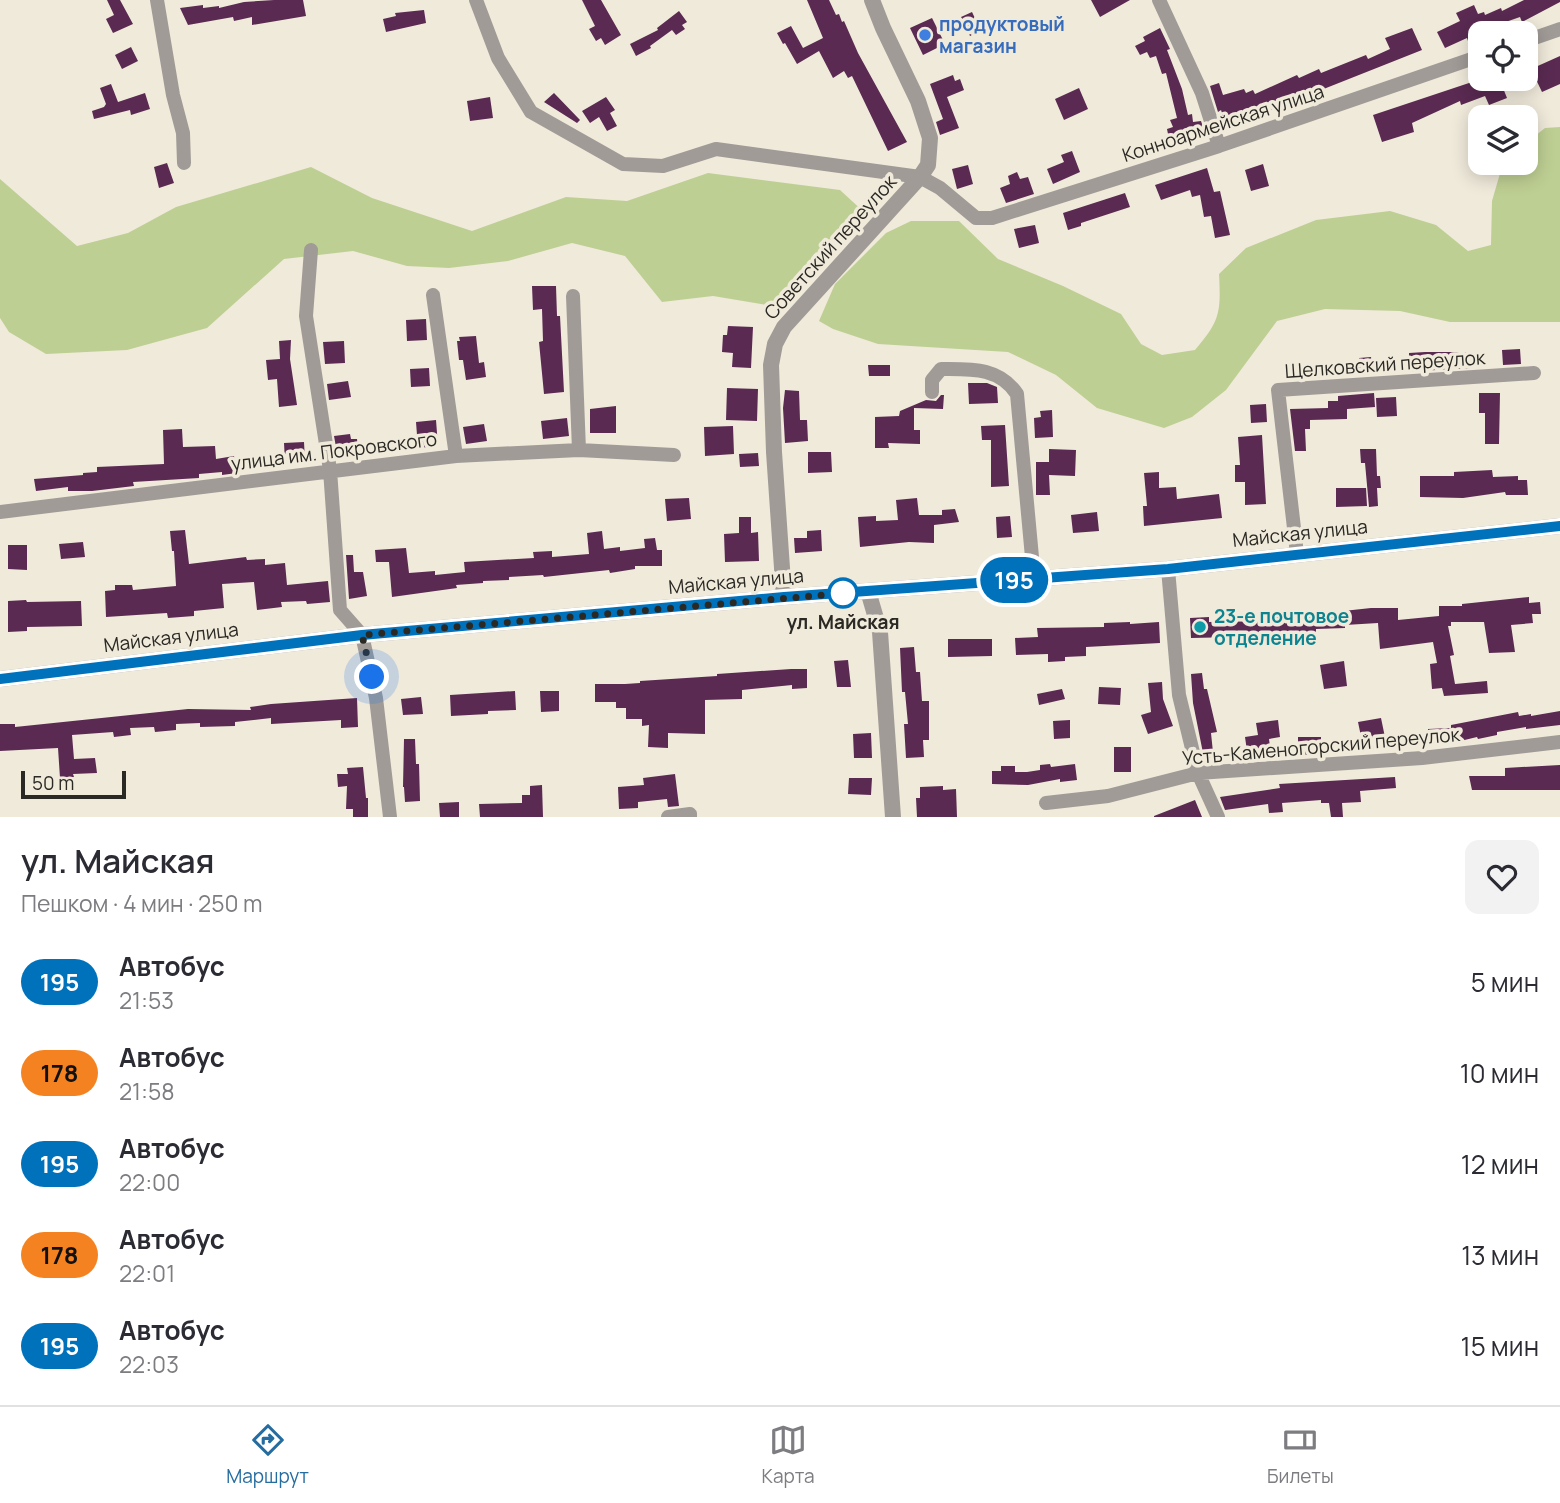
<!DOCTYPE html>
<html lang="ru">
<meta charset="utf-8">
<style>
body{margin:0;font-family:Manrope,sans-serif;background:#f2f2f3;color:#2b2b33;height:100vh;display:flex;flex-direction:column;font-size:26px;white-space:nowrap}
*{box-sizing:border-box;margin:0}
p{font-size:23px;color:#7c7c81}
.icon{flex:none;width:38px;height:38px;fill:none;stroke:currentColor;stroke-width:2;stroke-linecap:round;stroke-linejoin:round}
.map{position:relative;height:817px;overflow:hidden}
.side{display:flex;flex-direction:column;background:#fff;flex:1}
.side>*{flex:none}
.badge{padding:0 14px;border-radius:23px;font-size:24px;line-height:46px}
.tools{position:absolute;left:1468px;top:21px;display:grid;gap:14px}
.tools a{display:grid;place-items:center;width:70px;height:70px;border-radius:14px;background:#fff;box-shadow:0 4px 18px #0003;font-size:35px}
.scale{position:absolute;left:21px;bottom:18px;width:105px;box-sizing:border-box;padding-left:7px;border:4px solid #2b2924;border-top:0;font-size:19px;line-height:24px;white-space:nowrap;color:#2b2924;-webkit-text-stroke:5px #f0eadb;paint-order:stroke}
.you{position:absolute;width:35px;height:35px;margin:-18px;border:5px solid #fff;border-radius:50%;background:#1a73e8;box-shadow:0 0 0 10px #1a73e833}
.map>.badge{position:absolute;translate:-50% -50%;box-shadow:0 0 0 4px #fff}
.round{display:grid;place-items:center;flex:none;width:74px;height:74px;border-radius:14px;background:#f2f2f3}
.headline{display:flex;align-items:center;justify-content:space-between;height:119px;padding:0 21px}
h1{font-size:33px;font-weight:600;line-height:52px}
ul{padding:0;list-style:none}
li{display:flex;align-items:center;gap:21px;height:91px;padding:0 21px}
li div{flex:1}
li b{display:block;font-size:26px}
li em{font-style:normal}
li .badge{min-width:77px;font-weight:700;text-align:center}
.tab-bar{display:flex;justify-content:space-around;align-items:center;height:98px;border-top:2px solid #e1e1e2;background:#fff;font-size:19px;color:#7c7c81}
.tab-bar a{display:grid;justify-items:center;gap:4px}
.tab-bar .active{color:#256da1}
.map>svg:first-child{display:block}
.green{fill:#becf93}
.building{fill:#5a2a52}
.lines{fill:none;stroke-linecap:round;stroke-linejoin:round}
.minor{stroke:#a19b97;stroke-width:14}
.tertiary{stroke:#a19b97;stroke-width:16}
.line-casing{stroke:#fff;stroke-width:16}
.line{stroke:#0072bc;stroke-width:10}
.walk{stroke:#2b2924;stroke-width:7;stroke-dasharray:0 12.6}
.shop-dot{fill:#3f7fe0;stroke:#f0eadb;stroke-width:2.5}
.stop-dot{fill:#fff;stroke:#0072bc;stroke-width:3.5}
.culture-dot{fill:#0f9aa8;stroke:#f0eadb;stroke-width:2.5}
.labels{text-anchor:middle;stroke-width:7;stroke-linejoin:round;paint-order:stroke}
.shop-label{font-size:19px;font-weight:bold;fill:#366cbe;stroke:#f0eadb;text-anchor:start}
.street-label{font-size:19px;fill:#2b2924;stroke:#f0eadb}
.culture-label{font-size:19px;font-weight:bold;fill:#0d838f;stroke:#f0eadb;text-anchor:start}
.stop-label{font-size:19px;font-weight:bold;fill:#2b2924;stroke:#f0eadb}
</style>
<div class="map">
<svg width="1560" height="817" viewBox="0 0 1560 817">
<rect width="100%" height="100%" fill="#f0eadb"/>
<!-- green -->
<path class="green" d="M1560,127V322H1450L1400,311L1325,309L1277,321L1226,390L1192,417L1164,428L1097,408L1056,375L1008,352L878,344L833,329L819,321L835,284L886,233L911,221H959L998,259L1063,286L1121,314L1141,344L1162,355L1195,350C1220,321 1221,313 1219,274L1246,248L1316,220L1390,211L1436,225L1468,251L1491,245L1492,201L1503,163H1526V143L1545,128Z
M311,167L372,198L472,231L566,197L627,201L708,173L840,190L865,213L773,306L713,296L662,302L625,256L572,243L508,261L449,268L407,266L353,251L284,259L207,328L127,350L46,354L9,332L0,318V179L77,246L128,233L176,207Z"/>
<!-- building -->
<path class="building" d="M107,0H120L133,24L113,33L106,19L114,15Z
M274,0H303L306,16L252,25V17L234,21L233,17L188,25L180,8L203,5V8L219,6V8L244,2Z
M582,0H601L621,35L605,45L601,38L596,41L589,29L595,26Z
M807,0H829L836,15L839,14L842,22L844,21L858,53L907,142L888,151L852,76L848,78L844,71L833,78L819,51L797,64L785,43L783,44L777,33L791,26L803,48L823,38Z
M1091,0H1130L1100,17Z
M1524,0H1560V2L1522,22L1520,17L1497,25L1477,34L1478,36L1468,41L1467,38L1445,48L1437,32L1460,21L1456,13L1474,5L1478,14L1484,12L1485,15L1501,8L1502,11Z
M424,10L426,23L386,32L383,19L396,16L395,13Z
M679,11L687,22L682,25L685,29L676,35L672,30L650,46L651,48L636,56L630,44L658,30L657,28Z
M972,12L981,31L970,36L961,17Z
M932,18L945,44L923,55L910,28Z
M1160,28L1170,49L1167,50L1182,89L1188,115L1192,114L1193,122L1201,121L1204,130L1196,132L1197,136L1177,141V137L1169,139L1167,129L1173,127L1170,120L1177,118L1166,73L1162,74L1156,56L1150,58L1147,52L1140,55L1135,46L1145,41L1143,37Z
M1412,28L1422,50L1268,111L1267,108L1243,117L1246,125L1234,129L1231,124L1226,125L1221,110L1218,112L1210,86L1219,83L1223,95L1244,89L1246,93L1253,90L1255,94L1297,75L1299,78L1319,69L1321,73L1366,55L1368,59L1390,49L1385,38Z
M131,47L138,61L122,69L115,55Z
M1560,56V84L1542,92L1531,69Z
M953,75L955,81L960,79L964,90L947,97L959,128L940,135L936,122L943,119L930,84Z
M1493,79L1495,85L1501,83L1507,98L1489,105L1485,96L1461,105L1460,101L1412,123L1414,132L1382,142L1373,115L1472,82L1473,84L1481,81L1482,83Z
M111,84L118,102L145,93L150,109L131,115L130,110L94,119L92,111L104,107L106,104L100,88Z
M1079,88L1088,109L1064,120L1055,99Z
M554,93L580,120L577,123L544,102Z
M490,97L493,118L470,121L467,101Z
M606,97L615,110L610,113L617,126L607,131L599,117L590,123L582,111Z
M1072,151L1080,172L1053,184L1047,169L1064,162L1061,155Z
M167,163L174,183L159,188L154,167Z
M1263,164L1269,186L1251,191L1245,170Z
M968,165L973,184L957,189L952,169Z
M1207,168L1214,192L1220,191L1230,235L1215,238L1211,216L1204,217L1200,195L1192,197L1190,190L1161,200L1155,185Z
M1017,172L1020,179L1028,177L1034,194L1006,203L1000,188L1010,184L1008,176Z
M1125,193L1130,207L1081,223V226L1068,230L1063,213Z
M1035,225L1039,243L1019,248L1014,229Z
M532,286H556L557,316H560L564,392L544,394L539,342L543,341L542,309L533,310Z
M426,319L427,340L407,341L406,320Z
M728,326L753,327L751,368L732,367L733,353L722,352L723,335H727Z
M476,336L479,363L484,362L486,377L466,380L463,360H459L457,341H460L459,337Z
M291,340L290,359L297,405L279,407L277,379L268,380L266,360L280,359L279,341Z
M344,341L345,363L325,364L323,342Z
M1520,349L1521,364L1503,365L1502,350Z
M1425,352H1470L1471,368L1402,372L1401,359L1409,358V353Z
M1371,357L1372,363L1377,362L1378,373L1314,378L1313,367H1350L1349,365L1360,364L1359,358Z
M868,365H890V376H869Z
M429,368L430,386L411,387L410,369Z
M348,381L351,397L329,400L327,384Z
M968,383H987L997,387L998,403L969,404Z
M727,388L758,389L757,421L726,420Z
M785,390L799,391L800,420H807L808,441L785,443L783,408Z
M1374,393L1375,407L1347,409V419L1310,420V429H1305L1306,451H1295L1290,409L1328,408V401H1338V396Z
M1479,393H1500L1499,444H1485V413H1479Z
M941,395H944L943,409L914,408V430H920V444L888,443L889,448H875V417L899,416L900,411L926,400L936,401Z
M1396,397L1397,416L1377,417L1376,398Z
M1266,404L1267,422L1251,423L1250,405Z
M616,406V433H590V409Z
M1052,410L1053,437L1035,438L1034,418L1041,417L1040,411Z
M567,418L569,436L543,439L541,421Z
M436,420L438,446L418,448L416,422Z
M484,424L487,441L466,444L463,427Z
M1005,425L1009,486L991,487V440H982L981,426Z
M733,426L734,454L705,456L704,427Z
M182,429L183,447L215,446L216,459L234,456L237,473L222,475V472L199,474V478L133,482L134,486L92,491H68V487L36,491L34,479L83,475V473L97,472V467L164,464L163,430Z
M350,434L351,439H357L358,450H355L356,456L338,458L334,436Z
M1262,435L1266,504L1245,505V482H1235V465H1240L1238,437Z
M304,442L305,461L285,462L284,443Z
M1049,449L1076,450L1075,476L1049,475L1050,495H1036V462H1049Z
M1360,449H1376L1377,476H1380L1381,488H1377L1378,506L1369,507L1365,463H1361Z
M808,452H831L832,472L808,473Z
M758,453L759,466L740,467L739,454Z
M1492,470L1493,477L1518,476V480H1527L1528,495H1506L1505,492L1463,498L1420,497V476H1454V472Z
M1159,472V488L1176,487L1177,499L1219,494L1222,518L1144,526L1143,506H1147L1144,473Z
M1336,488H1366L1367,506L1336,507Z
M689,498L691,519L667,521L665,499Z
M917,498L919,515H942V510L955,509L959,522L934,525V543L909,542L860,547L858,517L876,516V521L898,520L896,500Z
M1097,512L1099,531L1073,533L1071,515Z
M1010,516L1012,537L997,538L996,517Z
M739,517H751V533L758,532L759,561L725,562L724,534L739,533Z
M185,530L189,564L246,557L247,560L265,559V565L285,563L287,585L328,581L330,602L307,604L306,601L281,602L282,607L257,610L254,582L222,584L224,608L194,611V616L168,618L167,613L106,617L105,591L115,590V585H132L133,590L176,586L174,551H172L170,531Z
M821,530L822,551L795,553L794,538H807V531Z
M602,531L604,549L620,547V551L645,548L644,539L655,538L657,550H662V566H635V569L610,573L609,570L544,577L543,575L509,577V580L483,581V583L456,585L457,588L392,597L389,562H376L375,550L406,548L409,573L435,571V575L465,572L464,562L534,558L533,552L552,551V557L589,554L587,533Z
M83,542L85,557L61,559L59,544Z
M8,545H27V570L8,569Z
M346,555H353L354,572H363L367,596L349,599Z
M1529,597V603L1540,602L1541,614H1532L1533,623L1511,625L1515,652L1489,653L1484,622H1451V626H1448L1454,655L1450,656L1455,684L1487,681L1488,693L1444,696L1442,688L1432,689L1430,664L1437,663L1433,642L1380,649L1378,623L1345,625V628L1316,629V637L1298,638V631L1254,633V640L1235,641V637L1191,638L1190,618L1209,617V622L1235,621V616H1297L1371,608H1398V620L1439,616V606H1462V604Z
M26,600L27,602L81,601L82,626L27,627V631L8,632V601Z
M1130,622V624L1159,622L1160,643L1086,647V656L1065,657V661L1048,662V654L1016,655L1015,638L1038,637L1037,628L1104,627V623Z
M948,639H992V656L948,657Z
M914,647L916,672H920L922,701H929V740H923L924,757L906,758L904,724H908L905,692H902L900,648Z
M848,660L851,687H837L834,661Z
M1344,661L1347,686L1324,689L1320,665Z
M791,669H807V688L792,689V685L742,690V699L705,700V734L668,733V748L648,747L649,725L642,726V719H626V708H616V702H595V684H625L640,683V681L717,676V674Z
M1202,673L1204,689H1207L1217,732L1211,733L1214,762L1205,763L1193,703L1191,674Z
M1162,682L1163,699L1173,726L1148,734L1141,715L1151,712L1148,683Z
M1099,687L1121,688L1120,705L1098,704Z
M1062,689L1065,699L1039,705L1037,694Z
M515,691L516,710L488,711V714L451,716L450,695Z
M540,691H559V711L541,712Z
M421,697L423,714L403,715L401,699Z
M357,698L358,727L341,728V720L271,724V718L235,722V726L200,727V723L176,724V730L155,732L154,727L130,728L131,735L114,737L113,732L72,735L74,759L95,758L97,773L73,774L74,777L60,778L58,748L0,751V724H15V727L188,709L251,710L250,707L271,704Z
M1560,711V725L1526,729V727L1497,732V735L1478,739L1477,737L1448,744L1429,745L1428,729L1451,728V725L1518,712L1519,716L1531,714V716Z
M1381,718L1387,747L1364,751L1358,722Z
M1070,720V738L1054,739L1053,721Z
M1278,720L1280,737L1269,739L1271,755L1248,758L1245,737L1258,735L1256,723Z
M871,733L872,758H854L853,734Z
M1298,737H1321V754L1298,755Z
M404,739H415L416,764H419L420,801L405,802L404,787H403Z
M1114,747H1131V772H1114Z
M1050,764L1051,767L1075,764L1077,780L1060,782V779L1028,785L992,784V771H1001V766H1015V772H1027L1040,770V765Z
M1560,765V790H1472L1469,776H1505V768Z
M363,767L366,798H368V817H353V809H346L347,786L338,787L337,774H348L347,768Z
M675,774L679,806L668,807L667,799L638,802V808L619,809L618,787L644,785L643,778Z
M1395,777L1396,788L1360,791L1361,802L1342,803L1343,817H1331L1329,803H1321V800L1282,803L1283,812L1269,813L1268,804L1225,810L1220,797L1280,788L1279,784Z
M849,778H872L871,795L848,794Z
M542,785L543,817H480L479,804L522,803V795H530V786Z
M943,786V790L956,789L957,817H917L916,798H920V787Z
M1195,800L1202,817H1154V816Z
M459,802V817H440L439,803Z"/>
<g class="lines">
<!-- minor -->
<path class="minor" d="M157,0L173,95L183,133L184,163
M476,0L498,58L531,112L623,164L663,166L716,149L920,177L940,188L976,218H992L1219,146L1480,56
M1159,0L1202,93L1219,146
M1526,41L1560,29
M311,250L306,316L330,470L340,610L362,635L376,698L390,817
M433,295L456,456
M573,296L579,450
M932,392V380L941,369C971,369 999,367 1017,394L1034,579
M0,512L456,456L579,450L674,455
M1297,554L1278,390L1534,373
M1168,569L1179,695L1198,773L1218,817
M1046,803L1108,796L1198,773L1422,758L1560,742
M668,817L690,814V817"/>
<!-- tertiary -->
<path class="tertiary" d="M868,591L880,632L893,817
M784,597L774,452L771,365L775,344L784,327L920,177L928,165L930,138L918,101L883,28L872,0
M0,679L362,635L784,597L1168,569L1560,526"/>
</g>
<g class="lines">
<!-- line casing -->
<g class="line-casing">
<path id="line" d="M0,679L362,635L784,597L1168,569L1560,526"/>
</g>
<!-- line -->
<use href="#line" class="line"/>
<!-- walk -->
<path class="walk" d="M372,677L362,635L847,593H843"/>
</g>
<!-- markers -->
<circle class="shop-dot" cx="925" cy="35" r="7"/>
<circle class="stop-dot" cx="843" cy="593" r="14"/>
<circle class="culture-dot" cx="1200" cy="627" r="7"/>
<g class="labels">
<!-- shop labels -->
<g class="shop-label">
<text x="939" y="31">продуктовый<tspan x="939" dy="22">магазин</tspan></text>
</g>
<!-- street labels -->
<g class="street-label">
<text transform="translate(1223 123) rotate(-18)" y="7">Конноармейская улица</text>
<text transform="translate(830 247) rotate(-48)" y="7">Советский переулок</text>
<text transform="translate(1385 364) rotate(-4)" y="7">Щелковский переулок</text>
<text transform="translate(334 451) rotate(-7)" y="7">улица им. Покровского</text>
<text transform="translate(1300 533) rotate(-6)" y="7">Майская улица</text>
<text transform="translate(736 581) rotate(-5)" y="7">Майская улица</text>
<text transform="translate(171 637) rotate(-7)" y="7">Майская улица</text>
<text transform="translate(1321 746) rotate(-5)" y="7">Усть-Каменогорский переулок</text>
</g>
<!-- culture labels -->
<g class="culture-label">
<text x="1214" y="623">23-е почтовое<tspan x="1214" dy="22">отделение</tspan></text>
</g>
<!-- stop labels -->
<g class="stop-label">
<text x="843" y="629">ул. Майская</text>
</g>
</g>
</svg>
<div class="tools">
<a><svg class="icon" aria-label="locate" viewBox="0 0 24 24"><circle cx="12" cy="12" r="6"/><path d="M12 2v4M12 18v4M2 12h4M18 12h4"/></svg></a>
<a><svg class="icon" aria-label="layers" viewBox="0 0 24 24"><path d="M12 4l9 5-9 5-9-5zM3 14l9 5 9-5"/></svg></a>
</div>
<div class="scale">50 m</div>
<div class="you" style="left:372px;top:677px"></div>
<b class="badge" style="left:1014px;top:580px;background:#0072bc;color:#fff">195</b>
</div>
<section class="side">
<div class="headline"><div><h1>ул. Майская</h1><p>Пешком · 4 мин · 250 m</p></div><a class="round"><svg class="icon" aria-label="heart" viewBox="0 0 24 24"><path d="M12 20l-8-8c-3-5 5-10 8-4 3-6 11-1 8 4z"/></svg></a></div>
<ul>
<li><span class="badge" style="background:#0072bc;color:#fff">195</span><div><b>Автобус</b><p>21:53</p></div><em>5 мин</em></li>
<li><span class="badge" style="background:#f58220;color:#111">178</span><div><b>Автобус</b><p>21:58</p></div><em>10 мин</em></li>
<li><span class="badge" style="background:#0072bc;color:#fff">195</span><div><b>Автобус</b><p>22:00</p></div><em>12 мин</em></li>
<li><span class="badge" style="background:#f58220;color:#111">178</span><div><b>Автобус</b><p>22:01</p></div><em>13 мин</em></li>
<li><span class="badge" style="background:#0072bc;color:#fff">195</span><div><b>Автобус</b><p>22:03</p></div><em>15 мин</em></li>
</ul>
</section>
<nav class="tab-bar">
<a class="active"><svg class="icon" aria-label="directions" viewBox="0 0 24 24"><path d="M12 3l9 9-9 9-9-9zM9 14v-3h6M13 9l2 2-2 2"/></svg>Маршрут</a>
<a><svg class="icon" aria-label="map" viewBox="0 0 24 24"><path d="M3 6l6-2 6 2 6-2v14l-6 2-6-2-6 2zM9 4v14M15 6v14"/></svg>Карта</a>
<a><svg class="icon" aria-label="tickets" viewBox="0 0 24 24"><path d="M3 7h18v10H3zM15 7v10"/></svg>Билеты</a>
</nav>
